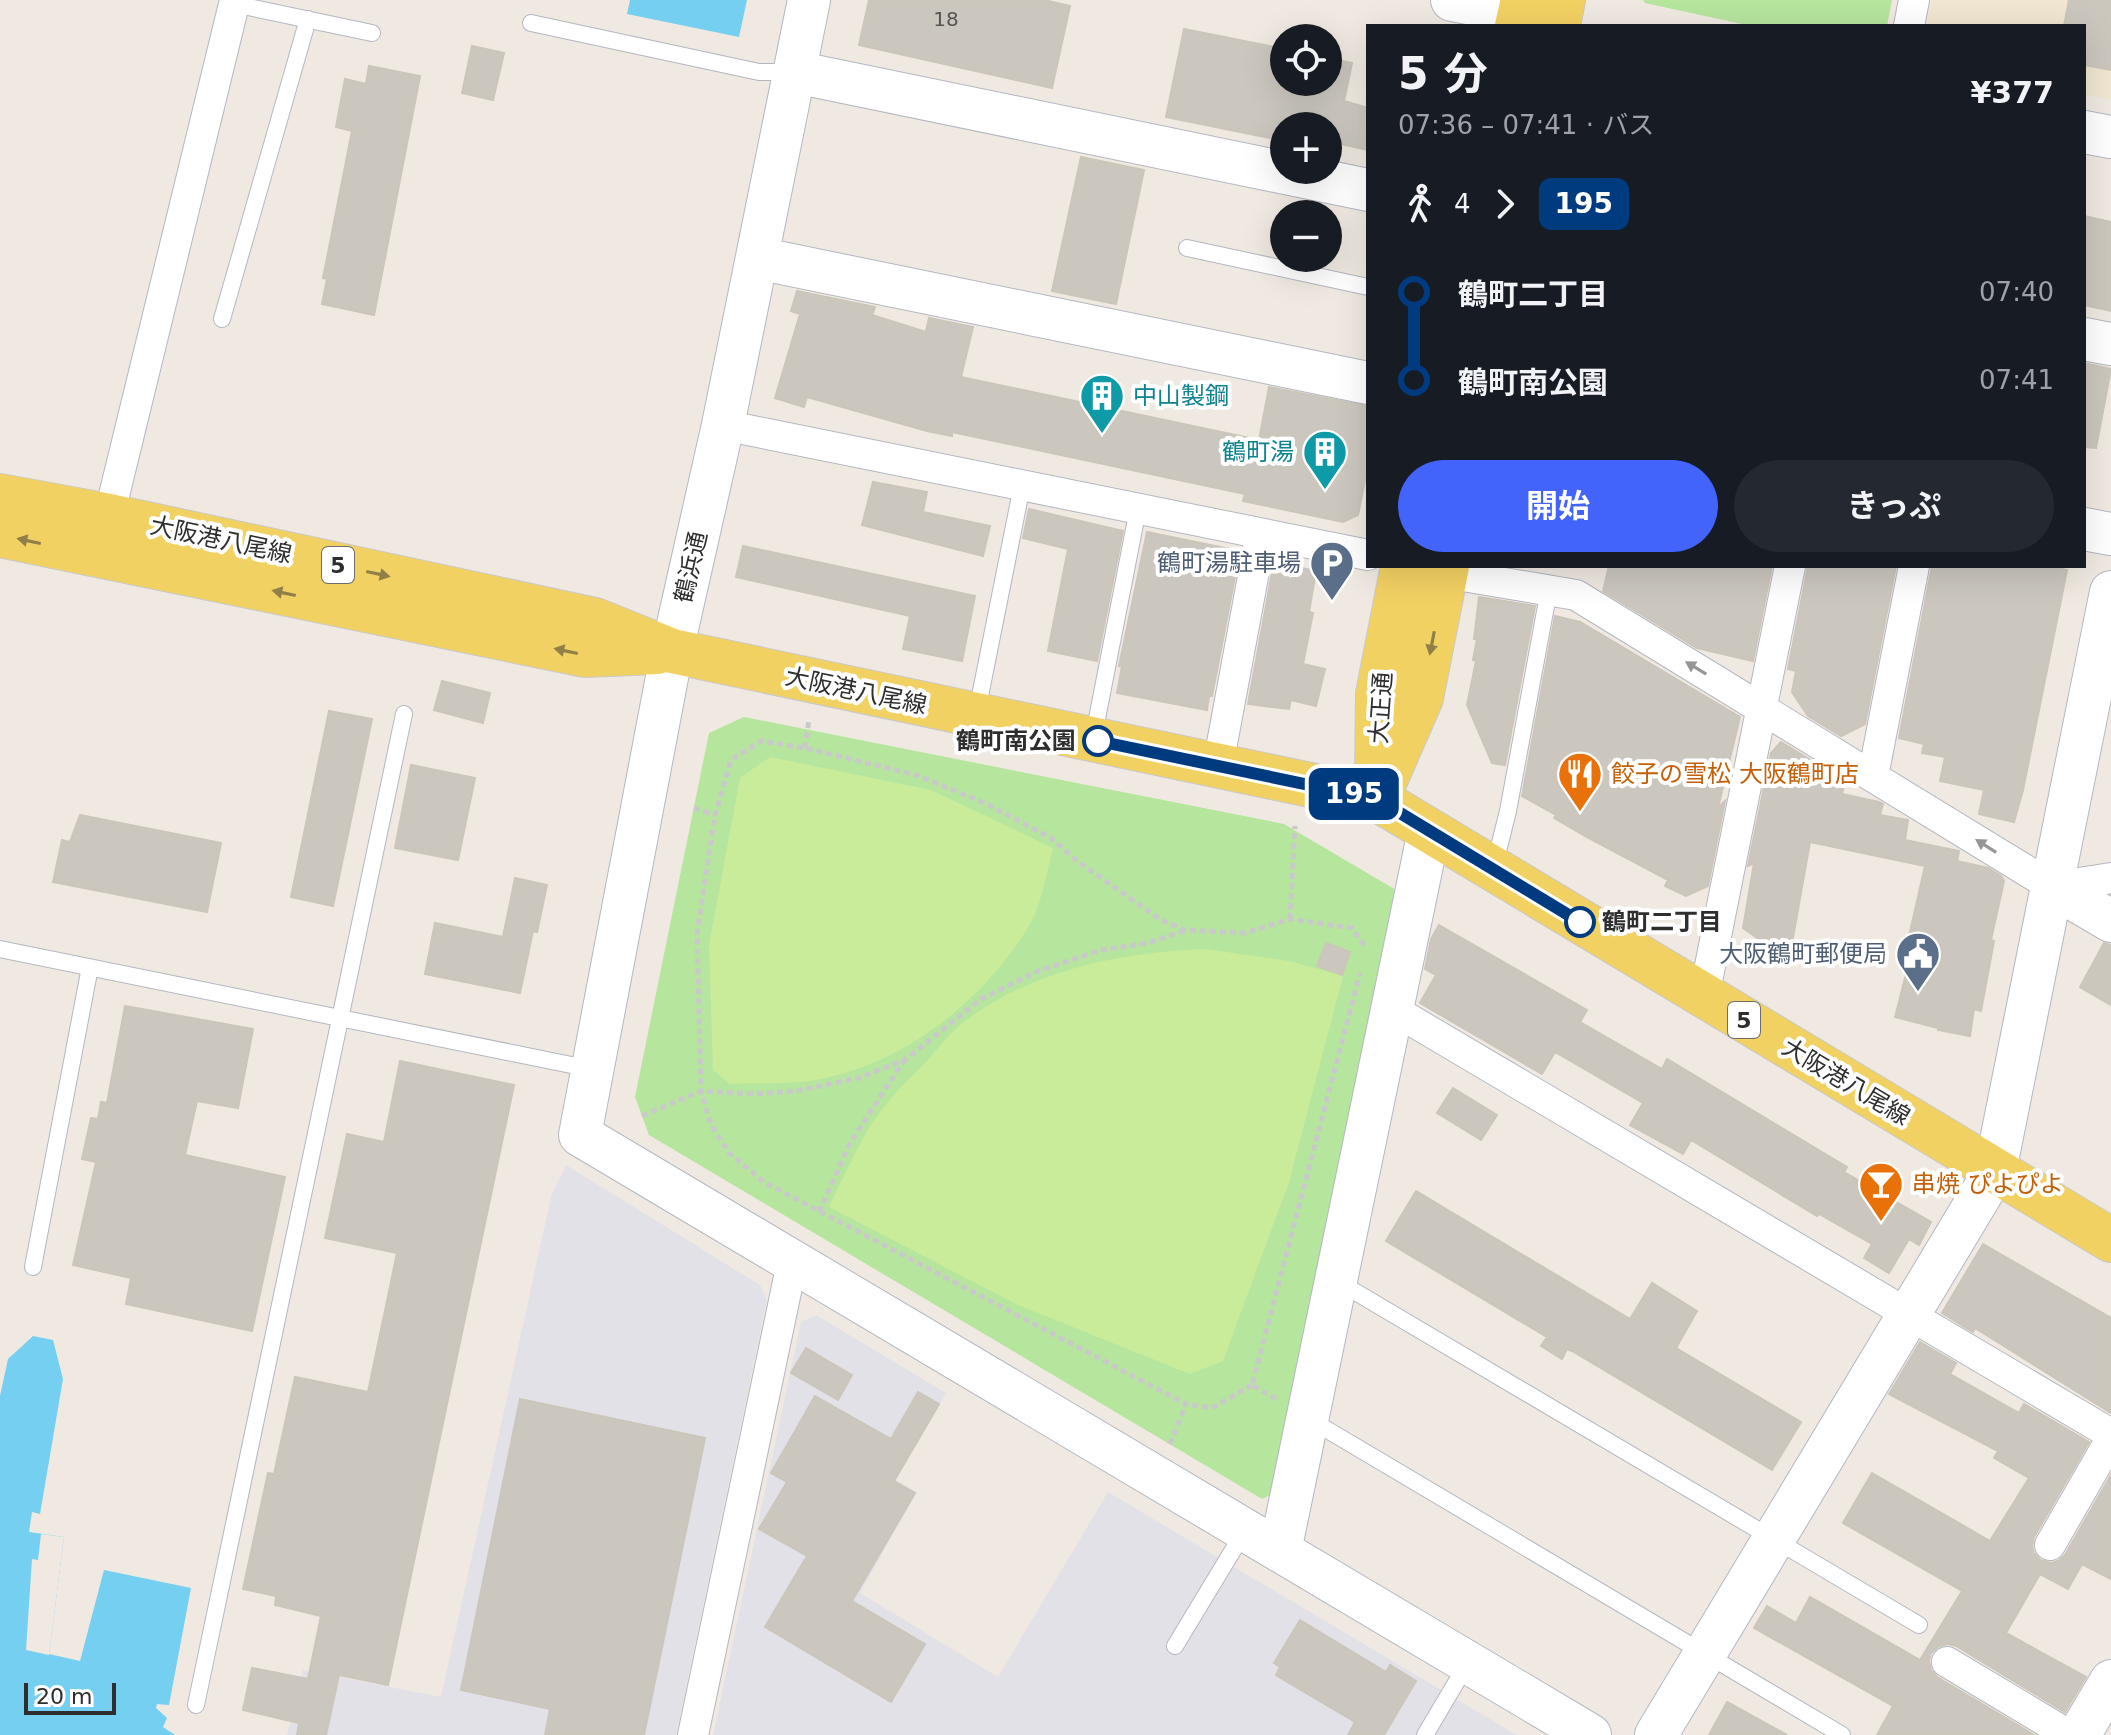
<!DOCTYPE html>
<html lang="ja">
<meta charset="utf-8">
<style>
body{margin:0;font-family:"DejaVu Sans","Noto Sans JP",sans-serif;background:#242831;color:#f1f3f6;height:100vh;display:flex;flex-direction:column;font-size:30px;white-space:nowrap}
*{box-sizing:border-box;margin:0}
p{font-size:26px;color:#9ea1a6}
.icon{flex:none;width:44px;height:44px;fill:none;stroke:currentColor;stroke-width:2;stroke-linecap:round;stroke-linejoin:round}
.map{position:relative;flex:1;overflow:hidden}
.panel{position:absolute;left:1366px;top:24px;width:720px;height:544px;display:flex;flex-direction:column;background:#171b24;border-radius:0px;box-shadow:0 8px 32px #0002}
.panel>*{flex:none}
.badge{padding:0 16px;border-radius:12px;font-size:28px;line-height:52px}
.fabs{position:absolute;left:1270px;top:24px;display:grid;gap:16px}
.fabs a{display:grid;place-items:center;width:72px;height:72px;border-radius:50%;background:#171b24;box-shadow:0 8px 32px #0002;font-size:40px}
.scale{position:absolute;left:24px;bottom:20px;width:92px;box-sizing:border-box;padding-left:8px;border:4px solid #2e2e2e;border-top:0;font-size:22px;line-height:28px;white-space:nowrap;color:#2e2e2e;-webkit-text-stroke:6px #fff;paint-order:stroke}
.map>.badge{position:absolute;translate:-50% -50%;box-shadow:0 0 0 4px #fff}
.legs{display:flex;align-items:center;gap:12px;height:88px;padding:0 32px;font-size:26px}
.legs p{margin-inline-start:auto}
.head{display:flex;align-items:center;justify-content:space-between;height:136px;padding:0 32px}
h1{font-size:44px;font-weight:700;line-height:60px}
.cta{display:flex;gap:16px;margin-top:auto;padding:16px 32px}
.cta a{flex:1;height:92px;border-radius:48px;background:#4264fb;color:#fff;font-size:32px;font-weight:700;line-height:92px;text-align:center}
.cta a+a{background:#242831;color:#f1f3f6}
ul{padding:0 32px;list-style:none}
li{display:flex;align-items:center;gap:28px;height:88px;font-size:30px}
li i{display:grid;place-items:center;width:12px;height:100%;margin:0 10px;background:currentColor}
li i::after{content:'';width:20px;height:20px;margin:-10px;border:6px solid;border-radius:50%;background:#171b24}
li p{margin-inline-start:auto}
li:first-child i{background:linear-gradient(#0000 50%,currentColor 0)}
li:last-child i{background:linear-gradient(currentColor 50%,#0000 0)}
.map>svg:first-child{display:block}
.industrial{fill:#e3e1e8}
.education{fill:#f0e6d1}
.green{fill:#b6e59e}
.pitch{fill:#c9ec9a}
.water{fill:#75cff0}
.pier{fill:#efe9e1}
.building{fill:#cbc7bf;stroke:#cbc5ba;stroke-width:2}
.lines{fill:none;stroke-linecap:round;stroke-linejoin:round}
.lane-casing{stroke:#b4b7c1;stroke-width:18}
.street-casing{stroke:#b4b7c1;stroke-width:32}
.secondary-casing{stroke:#b4b7c1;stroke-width:44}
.primary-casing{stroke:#c9c9c9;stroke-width:46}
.path{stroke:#c9c9c9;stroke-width:5;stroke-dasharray:6 4;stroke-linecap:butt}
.lane{stroke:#fff;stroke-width:16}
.street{stroke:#fff;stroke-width:30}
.secondary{stroke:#fff;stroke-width:42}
.primary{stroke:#f2d163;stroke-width:44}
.oneway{fill:#908048}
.oneway2{fill:#969696}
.line-1-casing{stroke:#fff;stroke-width:18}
.line-1{stroke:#003b80;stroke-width:12}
.stop-1-dot{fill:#fff;stroke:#003b80;stroke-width:4}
.labels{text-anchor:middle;stroke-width:8;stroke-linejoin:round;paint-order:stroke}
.number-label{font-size:20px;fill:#555452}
.shield{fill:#fff;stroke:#6d6d6d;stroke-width:2}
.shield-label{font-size:22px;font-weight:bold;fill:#2e2e2e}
.culture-label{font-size:24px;fill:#0d838f;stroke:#fff;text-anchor:start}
.street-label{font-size:24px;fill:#2e2e2e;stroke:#fff}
.service-label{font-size:24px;fill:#4e5e75;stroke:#fff;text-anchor:end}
.stop-label{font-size:24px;font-weight:bold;fill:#2e2e2e;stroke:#fff;text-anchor:end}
.food-label{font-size:24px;fill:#c56008;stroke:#fff;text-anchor:start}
</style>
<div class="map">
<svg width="2111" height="1735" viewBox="0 0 2111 1735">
<rect width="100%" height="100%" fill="#efe9e1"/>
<!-- industrial -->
<path class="industrial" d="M566,1165L760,1285L767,1299L676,1735H287L303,1670L441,1697L552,1193Z
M816,1315L946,1393L896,1480L917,1492L860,1593L998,1677L1108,1492L1517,1735H713L801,1322Z"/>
<!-- education -->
<path class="education" d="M1931,0H2111V100L2084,94V26H1926Z"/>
<!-- green -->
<path class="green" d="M1643,0H1892L1887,26H1751L1645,3Z
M744,717L1284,824L1396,890L1277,1492L1262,1499L649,1135L635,1097L709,733Z"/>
<!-- pitch -->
<path class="pitch" d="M770,757L931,790L1053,848C1046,876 1041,909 1024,934C978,1004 905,1062 821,1079C792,1085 760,1083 730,1084L713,1070L709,945L740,778Z
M1205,949L1289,961L1343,976L1289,1182L1223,1361L1190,1374L1018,1305L829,1207C841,1182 853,1156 867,1131C884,1104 904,1083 926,1062C937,1050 947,1036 959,1026C1027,971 1120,952 1205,949Z"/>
<!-- water -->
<path class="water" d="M630,0H747L739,37L627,14Z
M33,1336L53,1340L63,1379L40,1514L32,1512L29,1532L64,1537L49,1654L80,1661L104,1570L191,1588L169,1705L157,1704L156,1708L167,1718L163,1727L175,1735H0V1396L8,1359Z"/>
<!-- pier -->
<path class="pier" d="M41,1534L64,1537L49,1655L26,1650L32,1559L38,1560Z"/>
<!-- building -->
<path class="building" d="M869,0H1044L1070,6L1052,88L859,45Z
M2069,0H2111V70L2084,65V26H2064Z
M1184,29L1284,49V82H1328V58L1352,63L1344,101L1368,108V150L1336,143L1334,151L1328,150V126H1284V141L1166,117Z
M472,46L504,53L493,100L462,93Z
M369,66L420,76L374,315L322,304L327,279L323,278L352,131L336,127L345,79L366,84Z
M1081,157L1144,170L1116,304L1052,291Z
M2084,216L2111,222V311L2084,305Z
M797,291L875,307L872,315L926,332L929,318L973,327L961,377L1259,440L1269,387L1368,406V466L1358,515L1343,522L1243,501L1245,494L952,432V436L927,431L807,397L804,407L775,398L800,314L791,311Z
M2084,363L2111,369L2096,448L2084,447Z
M873,482L927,492L923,512L990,526L983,556L862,525Z
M1029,509L1123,531L1097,661L1048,651L1068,549L1023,538Z
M1147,532L1240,551L1212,696H1209L1207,710L1117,693L1122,666H1119Z
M743,546L975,596L962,661L903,649L910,616L736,577Z
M1274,562L1316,571L1309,612L1313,613L1303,664L1325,669L1316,706L1291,700L1289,709L1248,704Z
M1609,566H1772L1753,661L1697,648L1603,591Z
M1808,566H1896L1865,724L1841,736L1808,716L1792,692L1796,671L1788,669Z
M1932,566H2049L2067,570L2023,790L2014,822L1979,814L1984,790L1940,781L1945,757L1922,753L1924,744L1899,738Z
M1479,597L1535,606L1505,765L1492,763L1467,705L1476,661L1473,660L1477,639H1474Z
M1555,616L1580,622L1740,717L1718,808L1725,801L1708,886L1686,896L1665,886L1668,880L1587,837L1554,818L1556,815L1522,796Z
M442,681L490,693L483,723L434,710Z
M329,711L372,719L333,906L291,897Z
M1781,742L1845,781L1842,794L1879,802L1883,804L1880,815L1908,820L1905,840L1959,851L1957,861L1988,868L2001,876L2004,881L1991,940L1994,941L1981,1011L1974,1009L1970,1036L1938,1030V1028L1895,1017L1913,947L1907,945L1925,866L1810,842L1789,960L1743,928L1754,863L1748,866L1771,753Z
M411,765L475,778L458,860L395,848Z
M80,815L221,843L207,912L53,882L62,840L70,842Z
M515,878L547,885L537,932L533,931L520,993L425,974L435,923L503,937Z
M1439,925L1587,1010L1580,1022L1662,1069L1667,1059L1847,1167L1844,1172L1931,1222L1919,1245L1909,1239L1889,1273L1864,1258L1872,1244L1819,1214L1817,1216L1691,1140L1683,1154L1630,1125L1643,1103L1555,1052L1542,1074L1420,1003L1436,975L1425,969L1431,939Z
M1326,943L1350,952L1342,975L1317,966Z
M2104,943L2111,945V1005L2080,987Z
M125,1006L253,1029L238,1108L197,1101L185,1155L285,1177L252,1331L126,1304L131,1278L73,1265L96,1162L82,1159L91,1118L98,1119L101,1102L107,1103Z
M400,1061L514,1085L388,1685L339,1675L326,1735H297L299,1723L243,1710L252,1668L308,1679L321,1616L275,1605L276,1596L243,1589L268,1473L274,1474L295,1377L368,1392L397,1253L325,1238L347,1134L384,1142Z
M1453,1088L1497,1115L1481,1140L1437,1113Z
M1416,1191L1630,1319L1652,1283L1697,1311L1676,1348L1801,1422L1772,1470L1572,1351L1567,1349L1562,1359L1541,1346L1547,1337L1386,1241Z
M1983,1244L2111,1318V1413L1975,1328L1973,1332L1942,1313Z
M1920,1342L1956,1363L1950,1374L2019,1413L2024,1404L2089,1442L2034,1537L2032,1546L2034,1553L2040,1560L2051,1563L2058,1561L2065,1555L2111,1475V1579L2082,1564L2068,1589L2040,1574L2006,1633L2086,1677L2065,1712L1956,1646L1948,1644L1939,1646L1931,1653L1929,1661L1931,1670L1937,1677L2034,1735H1877L1893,1706L1754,1628L1767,1606L1796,1623L1810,1597L1920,1660L1962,1591L1843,1523L1872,1473L1990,1541L2029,1478L1994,1458L1998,1451L1889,1394Z
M806,1348L852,1375L838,1400L791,1373Z
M918,1392L939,1404L894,1481L915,1493L852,1601L925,1644L891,1702L765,1627L807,1556L759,1529L787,1482L771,1473L815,1396L891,1439Z
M520,1399L705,1438L644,1735H545L550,1709L461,1690Z
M1300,1620L1386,1672L1390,1665L1416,1681L1384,1735H1348L1355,1722L1276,1675L1280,1667L1274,1663Z
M1727,1702L1787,1735H1709Z"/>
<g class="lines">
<!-- lane casing -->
<g class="lane-casing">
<path id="lane" d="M234,4L372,33
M531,23L759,72H792
M1187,248L1368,287
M222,319L308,19
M977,711L1022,486
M1093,739L1138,509
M1494,867L1508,811L1549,590
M0,949L591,1069
M33,1267L90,967
M1337,1281L1919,1625
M1309,1419L1842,1735
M1175,1646L1244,1532
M196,1705L404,714
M1425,1735L1467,1664"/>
</g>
<!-- street casing -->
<g class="street-casing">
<path id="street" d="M1909,26L1914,0
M723,425L1368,555
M109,516L235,0
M1445,573L1576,595L2053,887L2111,878
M1218,765L1261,534
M1873,776L1914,566
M1704,996L1790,566
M1392,1009L2111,1434
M2050,1545L2111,1439
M1947,1662L2069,1735
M693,1735L792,1263"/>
</g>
<!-- secondary casing -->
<g class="secondary-casing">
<path id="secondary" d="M809,0L723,425L672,651L580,1135L1590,1735
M1452,0L1553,20
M795,72L1368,190
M2084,132L2111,137
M757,258L1368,383
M2084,339L2111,344
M2084,529L2111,534
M2053,887L2111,921
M1280,1551L1429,831
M1656,1735L1995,1171L2111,592
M2079,1735L2111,1681"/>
</g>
<!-- primary casing -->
<g class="primary-casing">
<path id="primary" d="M1517,26L1523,0
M1558,26L1563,0
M0,496L109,516L595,620L672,651L1377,799L2111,1240
M0,535L585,655L657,652
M1377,780L1378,694L1403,566
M1377,799L1421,698L1447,566"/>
</g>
<!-- path -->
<path class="path" d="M805,748L809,720
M694,808L715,815
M1290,919L1295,826
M642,1116L701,1091L754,1094L796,1091L859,1078L906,1059L981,999L1038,971L1101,950L1148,943L1184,931
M819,1212L850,1143L905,1059
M1252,1385L1212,1408L1186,1404L764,1182L730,1154L711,1125L701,1091L697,933L715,815L731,760L761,741L805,748L916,775L987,804L1051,838L1077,861L1161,920L1185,930L1245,933L1290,919L1352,928L1366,948
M1276,1399L1252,1385L1360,973
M1170,1444L1186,1404"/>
<!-- lane -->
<use href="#lane" class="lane"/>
<!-- street -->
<use href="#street" class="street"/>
<!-- secondary -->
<use href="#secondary" class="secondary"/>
<!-- primary -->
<use href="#primary" class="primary"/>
</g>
<!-- one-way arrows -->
<defs><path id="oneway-solid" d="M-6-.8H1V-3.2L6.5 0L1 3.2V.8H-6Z" transform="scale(2)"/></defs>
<g class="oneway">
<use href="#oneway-solid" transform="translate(29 541) rotate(-168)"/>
<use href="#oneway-solid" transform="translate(378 574) rotate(12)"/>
<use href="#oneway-solid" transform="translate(284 593) rotate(-168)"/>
<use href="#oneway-solid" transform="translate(1432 643) rotate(101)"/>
<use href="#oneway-solid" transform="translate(566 651) rotate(-168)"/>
</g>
<g class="oneway2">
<use href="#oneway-solid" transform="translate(1696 668) rotate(-149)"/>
<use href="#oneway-solid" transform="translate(1986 846) rotate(-148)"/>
</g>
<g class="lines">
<!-- line-1 casing -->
<g class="line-1-casing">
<path id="line-1" d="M1098,741L1377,799L1580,922"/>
</g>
<!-- line-1 -->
<use href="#line-1" class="line-1"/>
</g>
<!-- icons -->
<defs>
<g id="building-pin" transform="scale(2.3)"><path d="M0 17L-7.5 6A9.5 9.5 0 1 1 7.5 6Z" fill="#0f9aa8" stroke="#fff"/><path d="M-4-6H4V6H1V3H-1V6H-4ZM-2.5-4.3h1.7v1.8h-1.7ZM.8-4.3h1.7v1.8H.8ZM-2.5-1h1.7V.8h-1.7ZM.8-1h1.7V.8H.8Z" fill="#fff"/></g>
<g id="parking-pin" transform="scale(2.3)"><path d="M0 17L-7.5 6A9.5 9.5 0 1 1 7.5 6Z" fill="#5c6f8a" stroke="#fff"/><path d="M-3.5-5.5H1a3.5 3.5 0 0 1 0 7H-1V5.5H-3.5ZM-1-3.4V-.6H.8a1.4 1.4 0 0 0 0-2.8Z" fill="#fff"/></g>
<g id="restaurant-pin" transform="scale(2.3)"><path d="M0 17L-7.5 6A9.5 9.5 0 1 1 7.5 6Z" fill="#e8710a" stroke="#fff"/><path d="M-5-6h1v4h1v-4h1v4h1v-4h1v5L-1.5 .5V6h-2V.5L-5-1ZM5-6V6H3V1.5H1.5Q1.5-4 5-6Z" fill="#fff"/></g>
<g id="civic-pin" transform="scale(2.3)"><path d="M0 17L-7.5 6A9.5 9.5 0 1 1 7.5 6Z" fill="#5c6f8a" stroke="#fff"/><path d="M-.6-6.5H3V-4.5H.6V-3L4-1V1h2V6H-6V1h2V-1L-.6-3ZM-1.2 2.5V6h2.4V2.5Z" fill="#fff"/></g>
<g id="bar-pin" transform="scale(2.3)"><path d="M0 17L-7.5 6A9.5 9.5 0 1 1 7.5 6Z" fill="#e8710a" stroke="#fff"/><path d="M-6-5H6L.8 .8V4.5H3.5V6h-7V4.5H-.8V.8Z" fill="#fff"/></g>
</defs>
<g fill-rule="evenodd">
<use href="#building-pin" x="1102" y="396"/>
<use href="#building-pin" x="1325" y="452"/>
<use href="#parking-pin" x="1332" y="563"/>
<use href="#restaurant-pin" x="1580" y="774"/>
<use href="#civic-pin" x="1918" y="954"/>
<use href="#bar-pin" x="1881" y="1184"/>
</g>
<!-- markers -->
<g class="stop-1-dot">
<circle cx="1098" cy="741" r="14"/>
<circle cx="1580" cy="922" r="14"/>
</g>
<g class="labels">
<!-- number labels -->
<g class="number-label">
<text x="946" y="26">18</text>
</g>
<!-- shield labels -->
<g class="shield">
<rect x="322" y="547" width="32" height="36" rx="6"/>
<rect x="1728" y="1002" width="32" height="36" rx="6"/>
</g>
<g class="shield-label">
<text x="338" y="573">5</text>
<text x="1744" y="1028">5</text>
</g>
<!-- culture labels -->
<g class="culture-label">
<text x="1133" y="404">中山製鋼</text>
<text x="1294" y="460" text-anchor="end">鶴町湯</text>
</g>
<!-- street labels -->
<g class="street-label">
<text transform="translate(221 540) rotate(12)" y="8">大阪港八尾線</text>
<text transform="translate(691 567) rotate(-77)" y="8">鶴浜通</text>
<text transform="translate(856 691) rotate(12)" y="8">大阪港八尾線</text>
<text transform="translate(1381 708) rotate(-86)" y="8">大正通</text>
<text transform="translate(1846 1082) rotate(31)" y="8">大阪港八尾線</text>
</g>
<!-- service labels -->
<g class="service-label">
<text x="1301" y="571">鶴町湯駐車場</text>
<text x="1887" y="962">大阪鶴町郵便局</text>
</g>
<!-- stop labels -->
<g class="stop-label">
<text x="1076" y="749">鶴町南公園</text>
<text x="1602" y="930" text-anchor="start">鶴町二丁目</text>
</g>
<!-- food labels -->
<g class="food-label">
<text x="1611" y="782">餃子の雪松 大阪鶴町店</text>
<text x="1912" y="1192">串焼 ぴよぴよ</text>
</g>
</g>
</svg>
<div class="fabs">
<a><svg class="icon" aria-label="locate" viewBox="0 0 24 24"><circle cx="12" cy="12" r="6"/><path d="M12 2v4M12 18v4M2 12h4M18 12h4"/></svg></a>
<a>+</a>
<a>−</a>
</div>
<div class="scale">20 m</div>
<b class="badge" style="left:1354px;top:794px;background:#003b80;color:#fff">195</b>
<section class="panel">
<div class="head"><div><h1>5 分</h1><p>07:36 – 07:41 · バス</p></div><b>¥377</b></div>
<div class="legs"><svg class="icon" aria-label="walk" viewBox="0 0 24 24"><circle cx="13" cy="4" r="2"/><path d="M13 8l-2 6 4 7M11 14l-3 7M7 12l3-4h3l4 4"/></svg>4<svg class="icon" aria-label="forward" viewBox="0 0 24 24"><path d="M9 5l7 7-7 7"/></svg><b class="badge" style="background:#003b80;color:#fff">195</b></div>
<ul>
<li><i style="color:#003b80"></i><b>鶴町二丁目</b><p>07:40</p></li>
<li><i style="color:#003b80"></i><b>鶴町南公園</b><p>07:41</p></li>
</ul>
<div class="cta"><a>開始</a><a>きっぷ</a></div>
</section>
</div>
